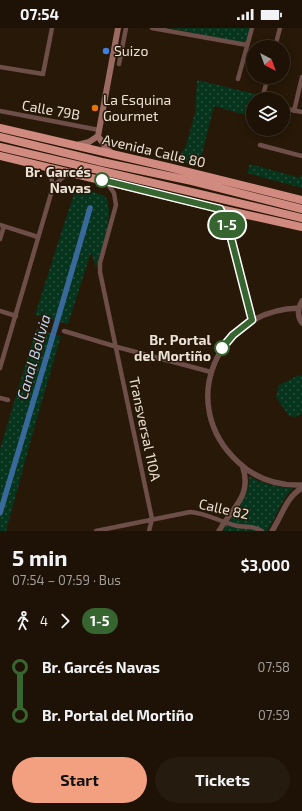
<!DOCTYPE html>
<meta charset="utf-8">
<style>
body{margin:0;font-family:"Exo 2",sans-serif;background:#251b0f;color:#f1f3f6;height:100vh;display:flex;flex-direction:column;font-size:15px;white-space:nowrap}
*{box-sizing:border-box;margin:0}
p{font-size:13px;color:#a09e9a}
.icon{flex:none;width:22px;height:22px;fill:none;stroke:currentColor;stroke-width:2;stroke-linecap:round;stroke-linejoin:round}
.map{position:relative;height:503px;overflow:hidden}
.details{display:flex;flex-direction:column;background:#1d1205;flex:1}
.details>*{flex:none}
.badge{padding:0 8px;border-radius:13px;font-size:14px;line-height:26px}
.needle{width:26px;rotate:139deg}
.buttons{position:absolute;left:246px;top:12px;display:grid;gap:8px}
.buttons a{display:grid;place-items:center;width:44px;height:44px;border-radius:50%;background:#1d1205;box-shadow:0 2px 10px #0003,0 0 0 1px #3b3227;font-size:20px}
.map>.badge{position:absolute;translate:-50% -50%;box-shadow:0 0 0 2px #fff}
.legs{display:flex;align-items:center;gap:6px;height:44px;padding:0 12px;font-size:13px}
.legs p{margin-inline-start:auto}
.head{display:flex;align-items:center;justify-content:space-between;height:68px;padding:0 12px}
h1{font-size:22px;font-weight:700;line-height:30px}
.primary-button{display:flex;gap:8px;margin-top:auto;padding:8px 12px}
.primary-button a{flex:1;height:46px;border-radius:24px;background:#f2a080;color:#111;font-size:16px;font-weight:700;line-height:46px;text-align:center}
.primary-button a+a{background:#251b0f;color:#f1f3f6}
ul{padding:0 12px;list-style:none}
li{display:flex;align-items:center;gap:14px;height:48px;font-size:15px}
li i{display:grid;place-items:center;width:6px;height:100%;margin:0 5px;background:currentColor}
li i::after{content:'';width:10px;height:10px;margin:-5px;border:3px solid;border-radius:50%;background:#1d1205}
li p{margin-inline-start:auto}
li:first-child i{background:linear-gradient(#0000 50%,currentColor 0)}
li:last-child i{background:linear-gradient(currentColor 50%,#0000 0)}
.status{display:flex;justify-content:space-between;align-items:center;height:28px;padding:0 20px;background:#1d1205;direction:ltr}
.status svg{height:11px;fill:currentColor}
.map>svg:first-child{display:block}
.grass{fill:url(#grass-dots)}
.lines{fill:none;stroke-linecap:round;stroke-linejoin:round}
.canal{stroke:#39699a;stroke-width:5.5}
.minor{stroke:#6d4e49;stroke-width:4.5}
.tertiary{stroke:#6d4e49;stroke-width:5.5}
.secondary{stroke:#9b6a63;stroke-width:6}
.trunk{stroke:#d08a7f;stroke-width:8}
.line-1-casing{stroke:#fff;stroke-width:9}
.line-1{stroke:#36652f;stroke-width:6}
.shop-dot{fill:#3f7fe0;stroke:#271807;stroke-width:1.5}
.food-dot{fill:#e8710a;stroke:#271807;stroke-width:1.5}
.stop-1-dot{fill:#fff;stroke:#36652f;stroke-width:2}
.labels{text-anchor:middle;stroke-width:3;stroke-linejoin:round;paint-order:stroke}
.poi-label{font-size:14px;fill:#ebe1d6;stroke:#271807;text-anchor:start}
.street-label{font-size:14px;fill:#ebe1d6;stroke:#271807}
.stop-label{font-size:14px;font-weight:bold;fill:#ebe1d6;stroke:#271807;text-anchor:end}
.water-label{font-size:15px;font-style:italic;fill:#bbd6f3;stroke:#271807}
</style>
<div class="status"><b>07:54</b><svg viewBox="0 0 49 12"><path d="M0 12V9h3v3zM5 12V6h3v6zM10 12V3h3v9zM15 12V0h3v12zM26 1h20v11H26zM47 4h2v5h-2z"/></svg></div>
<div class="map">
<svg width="302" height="503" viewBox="0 0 302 503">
<defs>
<pattern id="grass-dots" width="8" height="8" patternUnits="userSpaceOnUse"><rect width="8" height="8" fill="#06341c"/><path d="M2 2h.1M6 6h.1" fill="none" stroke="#2a513c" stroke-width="1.8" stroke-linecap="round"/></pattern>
</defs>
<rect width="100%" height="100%" fill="#271807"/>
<!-- grass -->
<path class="grass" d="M170,0H250L246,14L242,15Z
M197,52L259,67L258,71H253V89L214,78L199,138L176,133L186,118L195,85Z
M250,136L300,150V147H302V160L247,145Z
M75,162L94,164L105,168C116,185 101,221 96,240L91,224L68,296L35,287Z
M36,301L61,308L35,397L6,503H0V421Z
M299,347L302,348V386L296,389L289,388L276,369L279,357Z
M249,448C263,456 277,459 293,460C281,472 276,490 267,503H223C232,485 251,470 249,448Z"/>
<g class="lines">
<!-- canal -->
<path class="canal" d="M0,485C30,384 61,282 90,180"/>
<!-- minor -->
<path class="minor" d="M152,0L247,17
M275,19L280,0
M119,36L126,0
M0,39L43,46L52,0
M238,51L252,0
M264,71L263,67L268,49
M283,80L302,84
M0,83L99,102
M294,83L302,49
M260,117L302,128
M46,140L51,148L53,159
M107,155L114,165L116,177L100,235V244L152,491L149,503
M220,181L228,199L252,292
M0,197L38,209
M0,211L4,198
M0,283L16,288
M64,303L117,319L211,344
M0,340L53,159L61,151L69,145
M0,370L8,372
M96,503L190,484C207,485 222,495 238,498C248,500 253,497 262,503"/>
<!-- tertiary -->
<path class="tertiary" d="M302,273C298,280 297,288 302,295
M299,280C216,282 176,377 238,434C256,451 278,458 302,457
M219,503C232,480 252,468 243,440
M272,503C282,488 286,469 302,460"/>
<!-- secondary -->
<path class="secondary" d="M77,117L89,114L98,108
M112,125L106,120L98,108L118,0"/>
<!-- trunk -->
<path class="trunk" d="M0,100L168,139L302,172
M0,109L102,134L192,153L302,181
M0,119L302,190
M0,128L220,181L302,199"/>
</g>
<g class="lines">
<!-- line-1 casing -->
<g class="line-1-casing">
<path id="line-1" d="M102,152L220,181L228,198L252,292L233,307L222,320"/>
</g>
<!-- line-1 -->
<use href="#line-1" class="line-1"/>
</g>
<!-- markers -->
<circle class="shop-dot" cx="106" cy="23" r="4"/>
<circle class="food-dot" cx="95" cy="80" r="4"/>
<g class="stop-1-dot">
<circle cx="102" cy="152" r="7"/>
<circle cx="222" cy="320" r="7"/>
</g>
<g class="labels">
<!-- poi labels -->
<g class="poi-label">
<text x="114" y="28">Suizo</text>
<text x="103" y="77">La Esquina<tspan x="103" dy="16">Gourmet</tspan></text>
</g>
<!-- street labels -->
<g class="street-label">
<text transform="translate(51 82) rotate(10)" y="5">Calle 79B</text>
<text transform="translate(154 123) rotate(13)" y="5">Avenida Calle 80</text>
<text transform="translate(145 401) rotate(78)" y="5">Transversal 110A</text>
<text transform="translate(224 481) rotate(13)" y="5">Calle 82</text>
</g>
<!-- stop labels -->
<g class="stop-label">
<text x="91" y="149">Br. Garcés<tspan x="91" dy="16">Navas</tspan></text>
<text x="211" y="317">Br. Portal<tspan x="211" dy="16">del Mortiño</tspan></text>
</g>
<!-- water labels -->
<g class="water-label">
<text transform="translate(34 329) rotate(-74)" y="5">Canal Bolivia</text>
</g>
</g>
</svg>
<div class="buttons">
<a><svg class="needle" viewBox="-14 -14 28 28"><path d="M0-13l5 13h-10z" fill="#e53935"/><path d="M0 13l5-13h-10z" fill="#a09e9a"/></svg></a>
<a><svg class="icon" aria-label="layers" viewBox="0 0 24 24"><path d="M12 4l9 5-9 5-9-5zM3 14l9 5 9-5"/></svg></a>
</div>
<b class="badge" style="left:227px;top:197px;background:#36652f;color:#fff">1-5</b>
</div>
<section class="details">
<div class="head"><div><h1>5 min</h1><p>07:54 – 07:59 · Bus</p></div><b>$3,000</b></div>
<div class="legs"><svg class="icon" aria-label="walk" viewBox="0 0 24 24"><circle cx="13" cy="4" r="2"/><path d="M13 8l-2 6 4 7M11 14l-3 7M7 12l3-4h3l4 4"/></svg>4<svg class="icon" aria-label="forward" viewBox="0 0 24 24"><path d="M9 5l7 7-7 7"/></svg><b class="badge" style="background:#36652f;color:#fff">1-5</b></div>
<ul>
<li><i style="color:#36652f"></i><b>Br. Garcés Navas</b><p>07:58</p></li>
<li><i style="color:#36652f"></i><b>Br. Portal del Mortiño</b><p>07:59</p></li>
</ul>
<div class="primary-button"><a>Start</a><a>Tickets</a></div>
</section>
